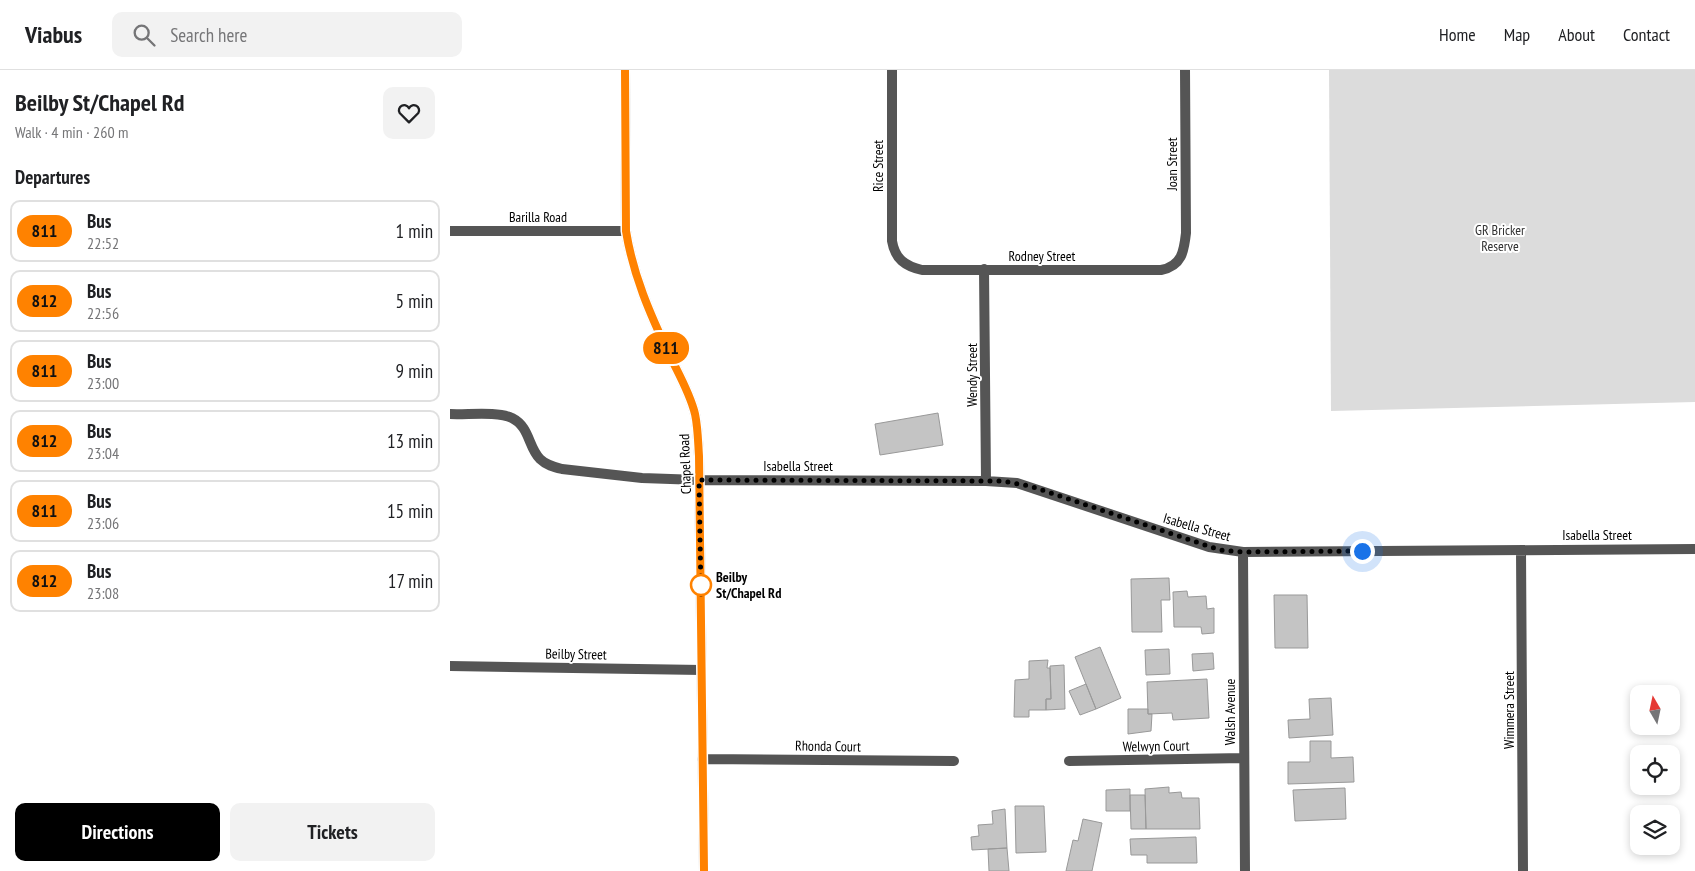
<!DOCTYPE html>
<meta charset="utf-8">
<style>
body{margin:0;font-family:"PT Sans Narrow",sans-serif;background:#f2f2f2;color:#202124;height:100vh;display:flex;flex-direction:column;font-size:19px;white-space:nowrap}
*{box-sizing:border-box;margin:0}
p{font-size:16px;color:#757577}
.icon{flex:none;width:28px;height:28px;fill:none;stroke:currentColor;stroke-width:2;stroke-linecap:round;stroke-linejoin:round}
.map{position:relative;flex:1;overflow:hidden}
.details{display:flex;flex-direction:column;background:#fff;width:450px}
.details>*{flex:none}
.badge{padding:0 10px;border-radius:16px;font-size:18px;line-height:32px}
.needle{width:32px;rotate:351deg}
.fabs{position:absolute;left:1180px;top:615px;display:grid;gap:10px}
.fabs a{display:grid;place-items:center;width:50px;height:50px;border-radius:10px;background:#fff;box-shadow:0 2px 8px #0003;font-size:25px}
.you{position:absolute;width:25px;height:25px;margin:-12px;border:4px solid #fff;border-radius:50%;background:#1a73e8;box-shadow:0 0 0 8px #1a73e833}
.map>.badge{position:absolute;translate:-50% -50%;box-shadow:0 0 0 2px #fff}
h2{padding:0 15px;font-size:19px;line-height:45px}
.round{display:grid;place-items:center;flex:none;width:52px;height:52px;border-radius:10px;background:#f2f2f2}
.overview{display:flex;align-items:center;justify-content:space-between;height:85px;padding:0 15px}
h1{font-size:24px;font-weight:700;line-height:38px}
.action{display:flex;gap:10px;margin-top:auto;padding:10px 15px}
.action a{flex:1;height:58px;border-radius:10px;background:#000;color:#fff;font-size:20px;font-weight:700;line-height:58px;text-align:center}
.action a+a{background:#f2f2f2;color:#202124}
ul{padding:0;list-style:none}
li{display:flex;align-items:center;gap:15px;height:62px;margin:0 10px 8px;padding:0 5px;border:2px solid #e0e0e0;border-radius:10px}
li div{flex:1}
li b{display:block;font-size:19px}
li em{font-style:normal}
li .badge{min-width:55px;font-weight:700;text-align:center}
header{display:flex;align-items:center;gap:30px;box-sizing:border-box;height:70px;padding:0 25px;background:#fff;border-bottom:1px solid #e0e0e0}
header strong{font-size:24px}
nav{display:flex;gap:28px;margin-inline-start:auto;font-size:18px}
.search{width:350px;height:45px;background:#f2f2f2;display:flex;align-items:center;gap:12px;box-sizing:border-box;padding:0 18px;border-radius:10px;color:#757577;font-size:19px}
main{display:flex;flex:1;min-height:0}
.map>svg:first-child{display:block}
.green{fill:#dcdcdc}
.building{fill:#c4c4c4;stroke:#999}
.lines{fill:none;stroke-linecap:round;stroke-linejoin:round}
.lane{stroke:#555;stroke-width:10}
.street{stroke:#555;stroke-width:10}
.line-casing{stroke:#fff;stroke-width:11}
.line{stroke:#ff8200;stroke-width:8}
.walk{stroke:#000;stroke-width:5;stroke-dasharray:0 9}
.stop-dot{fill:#fff;stroke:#ff8200;stroke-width:2.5}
.labels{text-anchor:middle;stroke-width:4;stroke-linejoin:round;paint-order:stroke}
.street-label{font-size:14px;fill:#000;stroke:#fff}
.park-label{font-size:14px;fill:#333;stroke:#fff}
.stop-label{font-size:14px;font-weight:bold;fill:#000;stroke:#fff;text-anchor:start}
</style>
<header>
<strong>Viabus</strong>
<div class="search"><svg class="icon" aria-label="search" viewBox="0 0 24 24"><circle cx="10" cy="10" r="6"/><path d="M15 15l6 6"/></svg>Search here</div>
<nav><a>Home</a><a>Map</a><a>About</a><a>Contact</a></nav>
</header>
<main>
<section class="details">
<div class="overview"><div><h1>Beilby St/Chapel Rd</h1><p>Walk · 4 min · 260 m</p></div><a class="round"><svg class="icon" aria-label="heart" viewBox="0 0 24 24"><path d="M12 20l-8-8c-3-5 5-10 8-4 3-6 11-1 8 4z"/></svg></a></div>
<h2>Departures</h2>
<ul>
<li><span class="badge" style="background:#ff8200;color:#111">811</span><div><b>Bus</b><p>22:52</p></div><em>1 min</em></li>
<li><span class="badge" style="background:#ff8200;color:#111">812</span><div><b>Bus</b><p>22:56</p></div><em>5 min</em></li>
<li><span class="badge" style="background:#ff8200;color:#111">811</span><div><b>Bus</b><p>23:00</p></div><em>9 min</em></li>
<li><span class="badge" style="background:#ff8200;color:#111">812</span><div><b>Bus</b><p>23:04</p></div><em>13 min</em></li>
<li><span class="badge" style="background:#ff8200;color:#111">811</span><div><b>Bus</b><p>23:06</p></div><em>15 min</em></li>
<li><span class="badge" style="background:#ff8200;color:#111">812</span><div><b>Bus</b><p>23:08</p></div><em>17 min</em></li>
</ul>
<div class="action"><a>Directions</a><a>Tickets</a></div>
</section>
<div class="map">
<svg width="1245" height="801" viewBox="0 0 1245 801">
<rect width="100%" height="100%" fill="#fff"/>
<!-- green -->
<path class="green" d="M879,0H1245V332L881,341Z"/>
<!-- building -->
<path class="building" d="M488,343L493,375L430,385L425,354Z
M719,508L720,530H711L712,562H682L681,509Z
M737,521L738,527L756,526L757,539L764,538V563L752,564L751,557H724L723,522Z
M824,525H857L858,578H825Z
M650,577L671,628L646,639L625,587Z
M719,579L720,604L696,605L695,580Z
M763,583L764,599L743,601L742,584Z
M598,590L597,598H600L601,629H596V640H579V647H564L565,610L579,609V591Z
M614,595L615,639L596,640V629H601L600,596Z
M757,609L759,648L723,650L722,643L698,644L697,612Z
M636,614L646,639L630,645L619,621Z
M881,628L883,665L839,668L838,650L860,649L859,629Z
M678,639H698V644H702L701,661L678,664Z
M860,671H881V688L903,687L904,712L838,714V692H860Z
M719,717V723L731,722L732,728H749L750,759H696L695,719Z
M895,718L896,749L845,751L843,720Z
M680,719V741H656V720Z
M680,725H695L696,759H681Z
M565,736H594L596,782L566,783Z
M555,739L557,778L522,780L521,767L529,766L528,755L543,754L542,741Z
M633,749L652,753L642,801H616L623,770L628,771Z
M746,767L747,793H697V785H681L680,769Z
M557,778L559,801H539L538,779Z"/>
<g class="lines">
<!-- lane -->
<path class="lane" d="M0,344C17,345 47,341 62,348C80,357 78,377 90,389C96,395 104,397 112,399L192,408L249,410"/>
<!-- street -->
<path class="street" d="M175,0L176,161C183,205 200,244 219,284C228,303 240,323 245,344C248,358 248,372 249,386L254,801
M442,0V171C445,189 455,196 472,200H711C732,196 734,181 736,163L735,0
M0,161H176
M534,199L536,411
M249,410L536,411L567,413L759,477L793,482L1245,479
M1071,480L1073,801
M793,482L795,801
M0,596L252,600
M252,689L504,691
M619,691L794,688"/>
</g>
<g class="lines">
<!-- line casing -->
<g class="line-casing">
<path id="line" d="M175,0L176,161C183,205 200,244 219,284C228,303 240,323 245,344C248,358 248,372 249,386L254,801"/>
</g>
<!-- line -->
<use href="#line" class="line"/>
<!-- walk -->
<path class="walk" d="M251,515V524L249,410L552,411L580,416L770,480L793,482L912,481"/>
</g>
<!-- markers -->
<circle class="stop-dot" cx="251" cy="515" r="10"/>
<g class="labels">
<!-- street labels -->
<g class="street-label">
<text transform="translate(722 94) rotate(-90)" y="5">Joan Street</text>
<text transform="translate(428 96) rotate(-90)" y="5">Rice Street</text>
<text x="88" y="152">Barilla Road</text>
<text x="592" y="191">Rodney Street</text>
<text transform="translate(522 305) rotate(-90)" y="5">Wendy Street</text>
<text transform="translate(235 394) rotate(-92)" y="5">Chapel Road</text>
<text x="348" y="401">Isabella Street</text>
<text transform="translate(747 457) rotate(16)" y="5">Isabella Street</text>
<text x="1147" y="470">Isabella Street</text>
<text transform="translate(126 584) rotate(1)" y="5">Beilby Street</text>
<text transform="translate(1059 640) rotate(-90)" y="5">Wimmera Street</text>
<text transform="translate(780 642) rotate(-90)" y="5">Walsh Avenue</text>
<text transform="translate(378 676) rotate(1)" y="5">Rhonda Court</text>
<text transform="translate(706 676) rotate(-1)" y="5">Welwyn Court</text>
</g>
<!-- park labels -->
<g class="park-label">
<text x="1050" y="165">GR Bricker<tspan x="1050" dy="16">Reserve</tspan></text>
</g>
<!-- stop labels -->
<g class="stop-label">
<text x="266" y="512">Beilby<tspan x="266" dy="16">St/Chapel Rd</tspan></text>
</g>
</g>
</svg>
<div class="fabs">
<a><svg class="needle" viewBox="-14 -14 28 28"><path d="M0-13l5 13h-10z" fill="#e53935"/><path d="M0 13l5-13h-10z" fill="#757577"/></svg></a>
<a><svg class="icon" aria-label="locate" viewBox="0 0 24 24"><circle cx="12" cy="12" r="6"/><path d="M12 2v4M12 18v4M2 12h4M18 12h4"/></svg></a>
<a><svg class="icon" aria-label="layers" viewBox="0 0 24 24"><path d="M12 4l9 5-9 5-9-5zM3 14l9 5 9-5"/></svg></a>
</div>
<div class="you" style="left:912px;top:481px"></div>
<b class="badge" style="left:216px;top:278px;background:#ff8200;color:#111">811</b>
</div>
</main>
